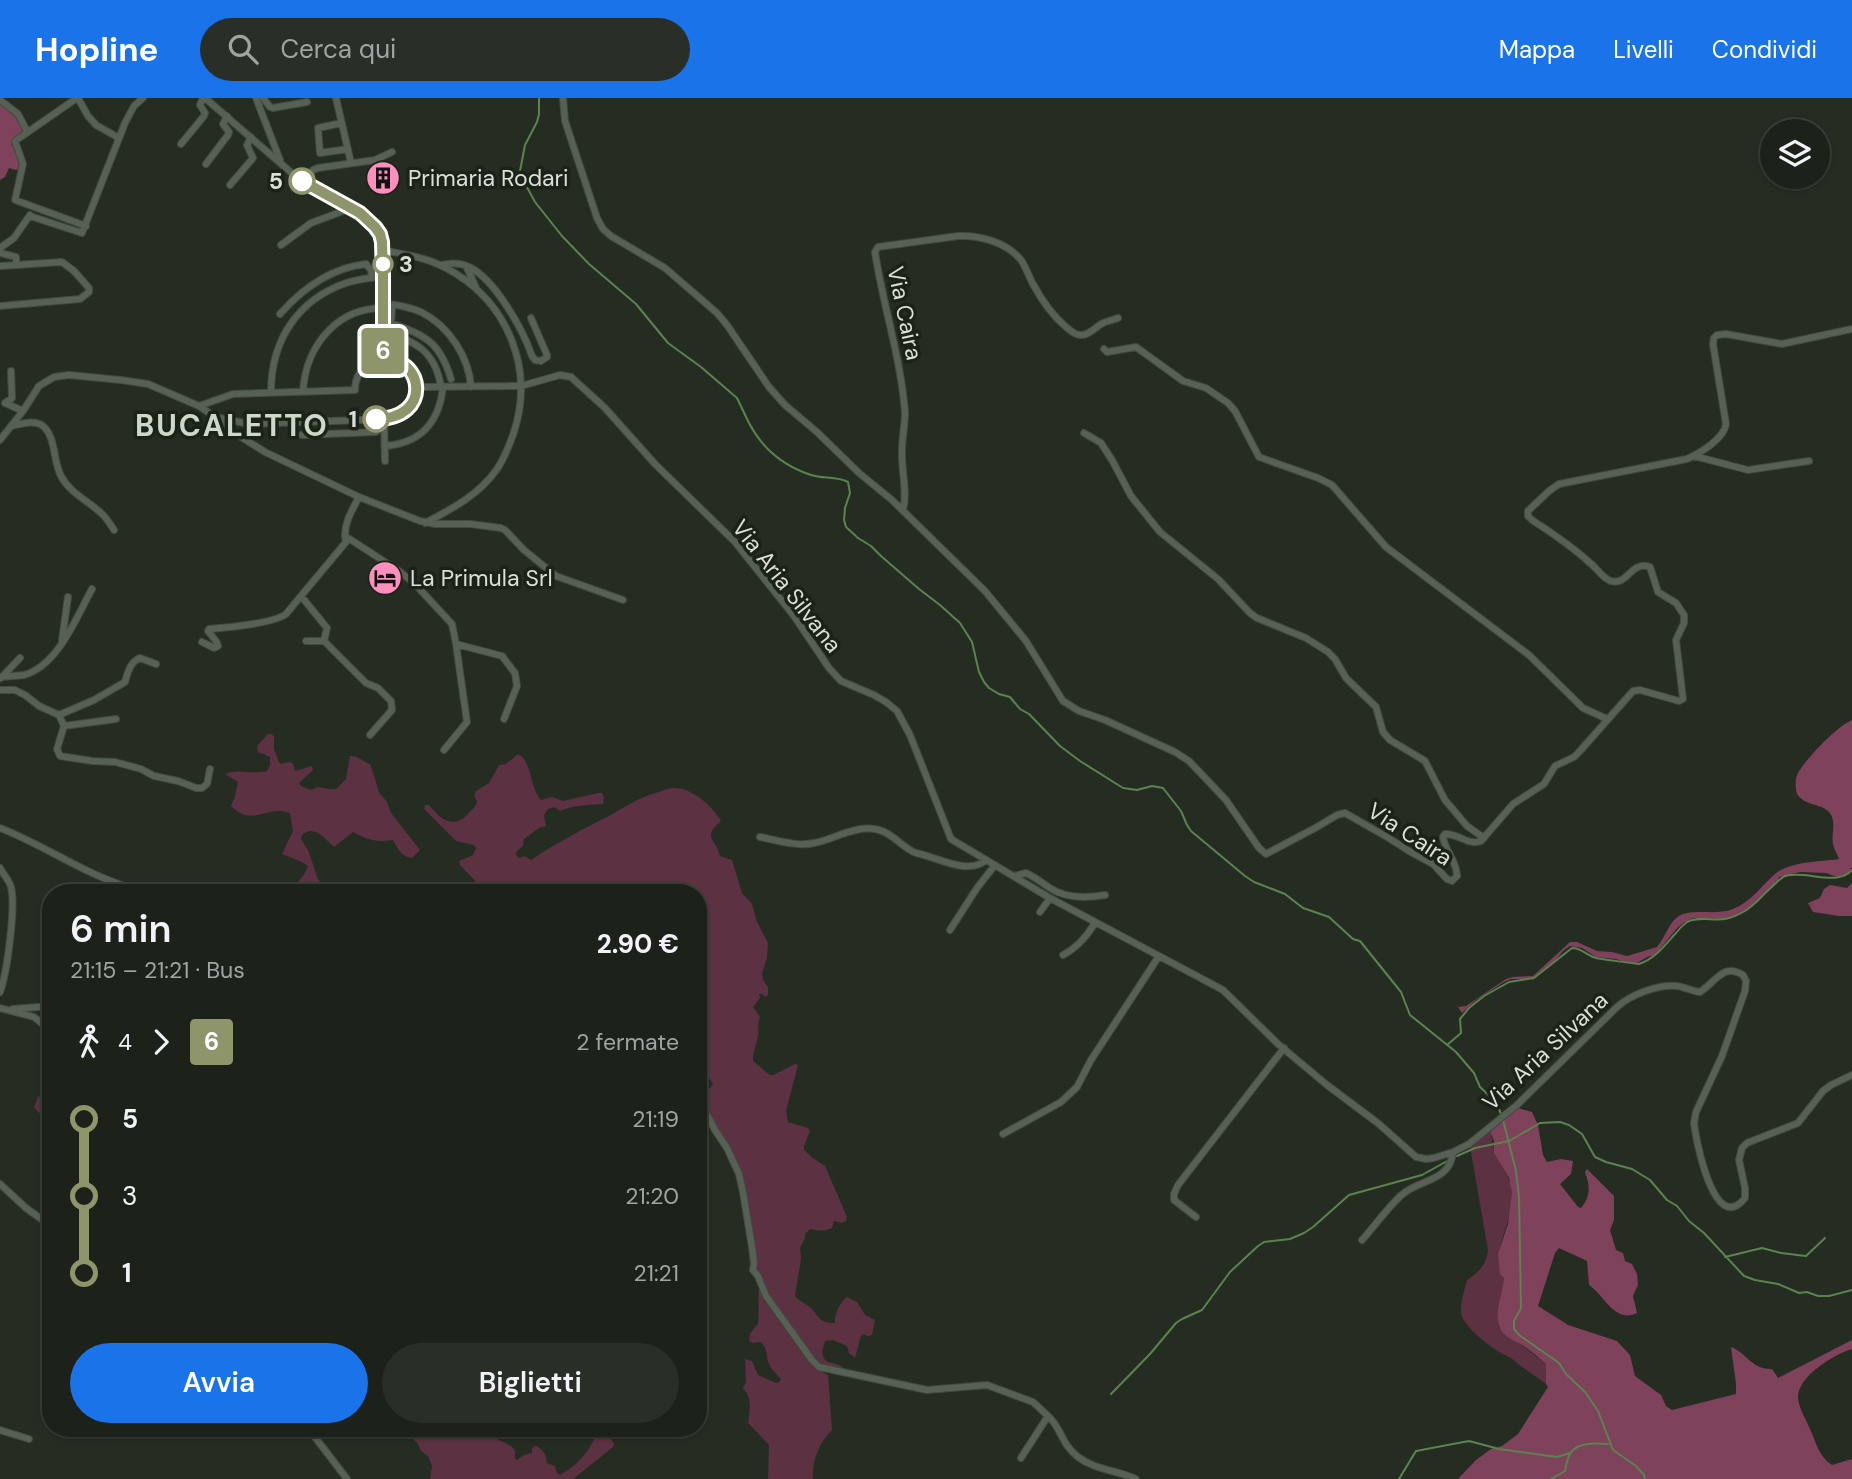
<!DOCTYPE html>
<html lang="it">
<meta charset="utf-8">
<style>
body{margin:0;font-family:"DM Sans",sans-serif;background:#292f27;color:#f1f3f6;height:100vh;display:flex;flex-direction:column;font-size:26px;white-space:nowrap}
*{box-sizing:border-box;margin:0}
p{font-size:23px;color:#a0a4a2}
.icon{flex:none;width:38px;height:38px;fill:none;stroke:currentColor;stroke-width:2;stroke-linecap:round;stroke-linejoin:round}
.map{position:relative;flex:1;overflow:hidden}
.side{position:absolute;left:42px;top:786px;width:665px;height:553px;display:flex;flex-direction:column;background:#1c221a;border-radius:28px;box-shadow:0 2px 5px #0004,0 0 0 2px #3a3f39}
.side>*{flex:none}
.badge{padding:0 14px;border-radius:5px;font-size:24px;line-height:46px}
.controls{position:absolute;left:1760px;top:21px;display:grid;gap:14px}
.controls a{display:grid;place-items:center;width:70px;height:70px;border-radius:50%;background:#1c221a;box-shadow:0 2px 5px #0004,0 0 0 2px #3a3f39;font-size:35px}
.map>.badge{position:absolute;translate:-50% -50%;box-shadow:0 0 0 4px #fff}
.legs{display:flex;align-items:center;gap:10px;height:77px;padding:0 28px;font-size:23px}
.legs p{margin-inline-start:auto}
.headline{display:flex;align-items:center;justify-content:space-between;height:119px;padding:0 28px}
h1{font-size:38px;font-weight:600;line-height:52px}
.button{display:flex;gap:14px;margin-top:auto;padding:14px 28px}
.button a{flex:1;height:80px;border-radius:42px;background:#1a73e8;color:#fff;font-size:28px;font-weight:600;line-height:80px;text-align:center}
.button a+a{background:#292f27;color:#f1f3f6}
ul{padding:0 28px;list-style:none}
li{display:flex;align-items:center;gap:24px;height:77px;font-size:26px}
li i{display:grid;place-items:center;width:10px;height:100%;margin:0 9px;background:currentColor}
li i::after{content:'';width:18px;height:18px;margin:-9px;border:5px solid;border-radius:50%;background:#1c221a}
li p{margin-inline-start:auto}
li:first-child i{background:linear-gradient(#0000 50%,currentColor 0)}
li:last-child i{background:linear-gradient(currentColor 50%,#0000 0)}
header{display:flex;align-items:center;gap:42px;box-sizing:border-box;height:98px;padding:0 35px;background:#1a73e8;color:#fff}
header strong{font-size:33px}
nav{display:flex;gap:38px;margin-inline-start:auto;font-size:24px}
.search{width:490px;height:63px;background:#292f27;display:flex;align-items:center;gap:18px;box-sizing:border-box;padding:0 24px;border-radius:38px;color:#a0a4a2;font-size:26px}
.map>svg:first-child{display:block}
.green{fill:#5c3142}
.forest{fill:#7e425b}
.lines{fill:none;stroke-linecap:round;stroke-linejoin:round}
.stream{stroke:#5c834f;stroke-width:2}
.minor-casing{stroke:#434a40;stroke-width:8}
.minor{stroke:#576054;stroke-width:6}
.line-1-casing{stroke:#fff;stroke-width:16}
.line-1{stroke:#8e956b;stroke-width:10}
.stop-1-dot{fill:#fff;stroke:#8e956b;stroke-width:3.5}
.labels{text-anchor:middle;stroke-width:7;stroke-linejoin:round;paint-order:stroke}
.poi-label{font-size:23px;fill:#dadfd8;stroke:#1b2319;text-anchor:start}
.stop-label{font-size:23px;font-weight:bold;fill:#dadfd8;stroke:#1b2319;text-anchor:end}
.street-label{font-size:23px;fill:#dadfd8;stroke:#1b2319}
.district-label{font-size:30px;font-weight:bold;letter-spacing:2px;fill:#cdd7ca;stroke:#1b2319}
</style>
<header>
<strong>Hopline</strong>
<div class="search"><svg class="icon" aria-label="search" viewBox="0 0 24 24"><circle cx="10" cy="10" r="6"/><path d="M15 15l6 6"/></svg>Cerca qui</div>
<nav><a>Mappa</a><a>Livelli</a><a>Condividi</a></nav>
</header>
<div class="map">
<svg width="1852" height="1381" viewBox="0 0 1852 1381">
<rect width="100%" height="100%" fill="#252d22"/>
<!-- green -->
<path class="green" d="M268,636H272L274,639V651L280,666L290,664L293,666L295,673L312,668L313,672L299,685L301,688L311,692L318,689L329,691H336L346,681L350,658C358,657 363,664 370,666C372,673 378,687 378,693L387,704L391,715L420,752L412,760C401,759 398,751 393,742C390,742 386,743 382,743C371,743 362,739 353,734L334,749C324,740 314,726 302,737L301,741L309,754L317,779L326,794H302L294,790L305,775L308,768L300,763L282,756L293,733L290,715C266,706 252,730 231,708L235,698L238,684L225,676C239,670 253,677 267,673L270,667V659L258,654L257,650L258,647Z
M518,656C533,664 529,689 541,702L552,699L563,703L598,695H602L604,699L603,706C590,707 573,707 560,713L554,709L548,711L544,717L546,728L539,730L524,741L523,748L517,753L516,756L518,760L525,758L531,762C553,747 577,734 601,722C622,712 635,700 659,694C664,692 669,690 674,690C693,690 712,708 721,723C701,740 716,740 720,758L732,762L742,795L752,806L757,824L768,845L767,860L762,875L763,882L768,889V897L765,899L762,896H759L760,900L753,909L760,919C757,926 759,931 758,938C756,947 753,954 753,963L770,977H773L795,966L798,967L786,1013L788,1024L808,1030L810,1033L804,1048V1052L813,1060L825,1068L847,1119L846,1123L842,1125L834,1123L832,1130C823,1134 819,1133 810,1131L805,1136V1140L800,1150L801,1161L795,1198C800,1204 805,1205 810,1209C819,1218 818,1225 835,1225C834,1217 840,1204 847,1199L857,1204L865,1217L875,1222L872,1237L867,1238L864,1236L861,1238L855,1260L849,1255L847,1248L833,1242L825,1243C823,1251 820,1256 826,1263C833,1266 841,1265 846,1273L820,1267L805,1250L768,1198L758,1171L744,1084L730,1054L701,1002L713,986L698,962V794H481L479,787L460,767L459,763L473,757L476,750L474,747L456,743L424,711L425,707H429C440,720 452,732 467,717C471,712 475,710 477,704L474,697L476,693L489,685L499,667L506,666Z
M44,996L51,1000V1025L34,1010L38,999Z
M1490,1034C1493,1041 1492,1048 1495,1054C1500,1068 1510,1077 1512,1093C1514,1114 1504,1131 1500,1150C1497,1160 1504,1172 1504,1182C1503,1198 1496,1213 1499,1230L1545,1265L1546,1269V1286L1518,1266C1513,1260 1506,1258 1499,1254C1488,1247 1463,1228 1461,1215C1460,1205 1465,1191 1467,1182C1479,1175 1487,1165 1488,1152L1470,1048Z
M759,1190L764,1202L809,1264L818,1272L828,1277L832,1332C819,1345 812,1362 813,1381H768L769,1347L748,1325C750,1313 752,1299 743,1290L746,1284L745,1261L752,1263L758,1277L776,1285L779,1284L781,1281C777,1277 771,1271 769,1266C765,1257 769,1253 761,1244L753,1245L749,1243L750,1236C750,1235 757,1227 758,1226C759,1222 758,1197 759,1190Z
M392,1330H480L484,1337C491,1338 507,1345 512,1349C516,1352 515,1355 515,1360L517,1362L524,1357L532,1355V1351L534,1348C543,1349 546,1357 547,1365L555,1368L557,1375L560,1377C577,1367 587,1357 595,1339C604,1336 609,1337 614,1346L613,1349L573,1381H430L432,1368L428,1358L421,1353L418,1346L413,1341Z"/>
<!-- forest -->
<path class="forest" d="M0,6L13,15L25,32L11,46L13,48L16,47L21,70L16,72L9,70L5,79L0,82Z
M1852,622V769L1848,775L1837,779L1826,775L1800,774L1779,779L1778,783H1776L1758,804L1735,819L1725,821L1693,820L1685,824L1678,829L1655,857L1647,859L1637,865L1632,866L1616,861L1596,859L1582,850L1570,848L1563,853L1555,863L1531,881H1511L1504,884L1476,902L1462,915L1458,909L1466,908L1506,881L1513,879L1533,878L1570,844H1577L1597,853L1612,854L1627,858L1657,849C1665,840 1669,824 1679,818C1693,810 1716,818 1733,811C1751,804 1761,788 1775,776C1791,763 1819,764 1839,761C1837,756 1834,751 1833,746C1831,736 1837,723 1829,714C1821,705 1804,708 1797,696C1795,690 1795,680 1798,675C1806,661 1837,628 1852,622Z
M1852,785V818H1839L1813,814L1808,805L1820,800L1824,791L1830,787L1847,790Z
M1518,1010L1532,1014L1538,1027L1543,1057L1547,1064L1561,1061L1573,1063L1571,1076L1560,1086L1578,1109L1581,1110C1591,1098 1590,1088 1585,1074L1587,1071L1614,1098V1122L1610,1132L1616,1152L1623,1155L1625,1163L1632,1166L1637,1176L1638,1187L1633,1198L1637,1215C1615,1226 1604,1197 1589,1187L1587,1163L1559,1150L1555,1155L1538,1208L1568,1227L1617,1243L1630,1257L1635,1278L1661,1297L1666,1308L1672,1312L1736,1296V1286L1731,1249C1748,1256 1752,1272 1772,1271L1778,1280L1852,1242V1251C1834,1256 1797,1279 1798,1300C1799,1311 1806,1321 1810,1331C1816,1344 1819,1359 1832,1367L1852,1361V1381H1458L1476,1362L1491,1351L1502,1348L1518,1336L1548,1289L1546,1286V1269L1545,1265C1538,1259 1530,1252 1522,1247C1506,1238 1496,1235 1498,1213C1499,1202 1503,1191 1504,1180L1500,1176L1498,1156L1508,1126L1512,1095L1509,1080L1494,1055V1043L1490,1034Z"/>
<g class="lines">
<!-- stream -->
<path class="stream" d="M539,0V16L537,24L525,47L520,73L522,80L535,104L562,138L589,166L636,206L668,245L701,269L737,300C741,308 745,317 749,325C762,350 784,368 811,377C823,381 837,378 848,384L850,395L845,410L844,422L846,429L858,440L871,448L881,458L919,491L940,507L960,525L972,544L979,574L984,584L989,590L999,596L1010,599L1020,611L1029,616L1060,648L1080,663L1123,690L1137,692L1152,688L1163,690L1181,713L1187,727L1191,733L1245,778L1254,784L1285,796L1303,810L1329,819L1353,841L1360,843L1401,894L1410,917L1456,954L1474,975L1480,989L1496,1004L1501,1016
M1447,947L1461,935L1460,921L1469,910L1484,898L1509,884L1534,880L1572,850C1582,850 1587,858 1596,860C1601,861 1637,866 1639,866C1656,860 1664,848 1676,835C1679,831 1683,827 1687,824C1699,818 1712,823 1725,821C1732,820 1738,817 1745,813C1756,807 1777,781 1785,778C1805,772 1838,789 1852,772
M1503,1022L1516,1073L1519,1099L1521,1210L1514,1223V1231L1519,1237L1559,1265L1566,1276L1585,1294L1598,1313L1613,1352L1636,1368L1644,1377L1645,1381
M1457,1058L1475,1050L1509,1043L1540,1025L1560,1024L1569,1027L1582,1036L1595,1059L1606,1064L1632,1071L1650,1082L1667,1102L1677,1108L1689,1123L1704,1135L1744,1178L1755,1182L1778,1186L1799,1195L1807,1194L1818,1198H1829L1852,1192
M1725,1159L1762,1150L1781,1155L1806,1158L1825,1140
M1111,1296L1150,1256L1176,1225L1182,1221L1202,1212L1230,1174L1258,1148L1264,1144L1290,1141L1304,1135L1313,1129L1349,1097L1422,1077L1449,1062
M1399,1381L1416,1353L1469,1343L1499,1351L1557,1359L1570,1355
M1551,1381L1565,1373C1566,1368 1567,1361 1570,1356C1576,1344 1597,1345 1608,1346"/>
<!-- minor casing -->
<g class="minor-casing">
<path id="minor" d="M77,0L15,43L23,66L15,102L86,128
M78,0L88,18L96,27L119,40
M205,0L301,83L360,115L368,121L380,136L382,144L383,261
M256,0L280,62
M263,0L270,9L273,10L307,4
M336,0L351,65
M563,0L565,23L597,120L603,131L611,138L665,170L717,215L727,227L769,289L785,307L817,334L859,375L892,402L985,493L1026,543L1063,603L1079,613L1105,622L1175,654L1189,663L1226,702L1259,750L1266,756L1317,729L1337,717L1345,715L1387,739L1409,753L1433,766L1447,781L1452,783L1457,778C1457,763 1445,753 1443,739L1445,736C1458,735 1468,748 1481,743L1513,706L1544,686L1555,668L1574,659L1580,653L1633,593L1640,592L1679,603L1683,601L1676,542L1684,525V517L1676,505L1658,494L1650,469C1631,462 1628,488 1611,483C1603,481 1597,470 1590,465C1573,449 1552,435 1532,422L1528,418V413L1549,393L1559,386L1687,361C1700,355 1724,341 1726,326L1713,246L1714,240L1717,237L1726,236L1782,246L1852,231
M0,2L18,16L27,33
M342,25L318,30L320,55L348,51
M181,46L204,18L205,15L200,7L203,0
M206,66L228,37L229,34L223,26L227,18
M306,85L313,72L318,70L375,62L392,54
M230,87L253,60L247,47L251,39
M30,118L82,135L125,25L134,8L143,0
M281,147L311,125L351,110
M0,150L14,140L30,117
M382,152C403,156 425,159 444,169C507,201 536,270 513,337C509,348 504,361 497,371C480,396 452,411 425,425
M0,155L16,159V167L62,164L74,173L89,190V194L80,201L0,208
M442,167C450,165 461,165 469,169C495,181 523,232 532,258L535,262L541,263L547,259V257L531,220
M0,168L16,167
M467,170L477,192
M383,205C396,207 409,208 421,214C449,228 469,259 471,289
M280,216C303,190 330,170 366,166L371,172L372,180
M383,236C416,240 436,256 441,289
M1104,251L1107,254L1136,249L1183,283L1206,290L1228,305L1235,313L1259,359L1318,380L1332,387L1386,449L1529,557L1583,610L1607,621
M11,273L12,300L5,305L23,313
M416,289L521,288L560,277L571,279L605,310L655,366L735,444L794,518L829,570L841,583L874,597L886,604L897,613L910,637L951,741L1050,800L1223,892L1278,946L1327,987L1379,1026L1416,1059L1426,1061L1434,1060L1453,1054L1469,1046L1517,1007L1617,909C1630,897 1658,886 1677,888C1685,889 1691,893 1700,894C1715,885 1723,864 1743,877L1746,883L1745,893L1722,958L1696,1014L1694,1025C1696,1042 1714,1139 1745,1100V1090L1739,1062L1742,1050L1747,1045L1798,1025L1823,993L1831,987L1852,977
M303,293C306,245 341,205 392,211L391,225C425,237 440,244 451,281
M271,294C271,243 297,202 346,185C358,181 371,180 383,178
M199,308L233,296L355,292C355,280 360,271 371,265C409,243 439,308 390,321L249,326L215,319
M384,321L385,363
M11,328C21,326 35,321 43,328C56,339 53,363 61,378C70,395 87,402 101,415C106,419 110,426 114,432
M1084,335L1101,345L1112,362L1131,398L1160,434L1218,481L1250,515L1257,520L1306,540L1328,554L1335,561L1346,580L1376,609L1383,634L1390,642L1425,663L1445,702L1467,728L1484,740
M302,337L376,334L379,331L380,322
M0,342L23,313L39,288L54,279L69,277L121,282L148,286L199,308L215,319L233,334L265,354L359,399L420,423L436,426H470L501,430L505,432L524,452L556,478L623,502
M385,348C421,345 439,325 443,289
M1694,358L1748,372L1809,363
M903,412C908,393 901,372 902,353C902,340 905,327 905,315C901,260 883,208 875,154L878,149L958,138C980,137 1006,144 1021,162C1026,169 1029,179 1033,186C1041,201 1053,218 1066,229C1070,232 1074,237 1080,237C1089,238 1095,229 1103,225C1108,223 1113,222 1118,220
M345,438L399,473L414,485L452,526L456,546L502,558L515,575L517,588L504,621
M301,498L327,530L324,543H306
M62,542L68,499
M324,543L366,585L378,590L391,603L392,612L370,637
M202,544L214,550L218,548L216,543L208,533L209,531C226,530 275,525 286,516L346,444C342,428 352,412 359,399
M2,579C9,578 17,578 24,577C58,568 77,518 92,491
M1,580L20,560
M0,592H15L25,597L39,608L59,617L64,628L57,651L60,658L92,663L115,664L141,671L154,678L178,683L196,690H202L207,686L210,671
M59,617L94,602L125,584C128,574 130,564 140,560L156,566
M64,628L116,621
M444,652L467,624L456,546
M0,730C42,746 83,775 125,788C143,793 162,793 180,794
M760,739C777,742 796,749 814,745C836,741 855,726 879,732C893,735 902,750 916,755C937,759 968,778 986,762
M0,770C3,776 9,782 11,789C16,809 7,875 0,894
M1014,778L1026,775C1035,779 1042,785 1050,790C1066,801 1087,800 1105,797
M234,794C255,792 275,787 295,794
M1040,814L1050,800
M950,832L977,790L995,767
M1063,857C1077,850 1087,838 1095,825
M0,910L34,919L51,933
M13,911L51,908
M698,1000L715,1032L727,1050L739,1076L743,1094L752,1149L754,1166L753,1172L758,1178L766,1198L812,1262L819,1269L927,1292L987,1287L1033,1304L1048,1318L1021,1360
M1003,1036L1061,1004L1077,989L1091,962L1159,858
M0,1086L26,1110L51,1128
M1196,1119L1174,1102V1096L1178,1087L1284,950
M1362,1142C1374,1129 1391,1105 1404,1095C1422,1081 1450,1083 1453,1054
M1048,1318C1061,1329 1061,1346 1078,1359C1095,1372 1117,1372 1136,1381
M308,1330L347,1381
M0,1332L29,1341"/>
</g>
<!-- minor -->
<use href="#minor" class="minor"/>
</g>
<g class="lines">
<!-- line-1 casing -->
<g class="line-1-casing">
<path id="line-1" d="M302,83L360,115L375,129L380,136L382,144L383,178V261C424,259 433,321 376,321"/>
</g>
<!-- line-1 -->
<use href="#line-1" class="line-1"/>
</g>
<!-- icons -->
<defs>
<g id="building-disc" transform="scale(1.75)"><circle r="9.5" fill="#fe8ebc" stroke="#1b2319"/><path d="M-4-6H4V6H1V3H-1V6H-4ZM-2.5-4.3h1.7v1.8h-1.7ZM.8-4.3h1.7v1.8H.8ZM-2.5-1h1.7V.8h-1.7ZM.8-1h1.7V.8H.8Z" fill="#111"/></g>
<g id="hotel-disc" transform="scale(1.75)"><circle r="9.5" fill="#fe8ebc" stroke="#1b2319"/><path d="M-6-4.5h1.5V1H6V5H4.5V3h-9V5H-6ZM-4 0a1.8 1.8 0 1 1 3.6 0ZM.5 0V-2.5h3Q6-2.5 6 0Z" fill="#111"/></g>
</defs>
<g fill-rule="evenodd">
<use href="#building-disc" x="383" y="80"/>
<use href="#hotel-disc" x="385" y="480"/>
</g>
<!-- markers -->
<g class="stop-1-dot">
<circle cx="302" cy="83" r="12"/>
<circle cx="383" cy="166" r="9"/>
<circle cx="376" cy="321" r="12"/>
</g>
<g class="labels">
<!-- poi labels -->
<g class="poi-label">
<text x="408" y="88">Primaria Rodari</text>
<text x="410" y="488">La Primula Srl</text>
</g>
<!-- stop labels -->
<g class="stop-label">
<text x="283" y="91">5</text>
<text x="399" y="174" text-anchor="start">3</text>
<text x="357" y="329">1</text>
</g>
<!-- street labels -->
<g class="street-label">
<text transform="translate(905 215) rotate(78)" y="8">Via Caira</text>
<text transform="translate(787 488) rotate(52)" y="8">Via Aria Silvana</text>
<text transform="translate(1410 736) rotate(33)" y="8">Via Caira</text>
<text transform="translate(1545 953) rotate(-43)" y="8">Via Aria Silvana</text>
</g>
<!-- district labels -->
<g class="district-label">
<text x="232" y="338">BUCALETTO</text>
</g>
</g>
</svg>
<div class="controls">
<a><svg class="icon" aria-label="layers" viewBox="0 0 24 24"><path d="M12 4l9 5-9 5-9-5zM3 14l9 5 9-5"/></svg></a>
</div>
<b class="badge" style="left:383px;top:253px;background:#8e956b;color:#fff">6</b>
<section class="side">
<div class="headline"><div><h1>6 min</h1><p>21:15 – 21:21 · Bus</p></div><b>2.90 €</b></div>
<div class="legs"><svg class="icon" aria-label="walk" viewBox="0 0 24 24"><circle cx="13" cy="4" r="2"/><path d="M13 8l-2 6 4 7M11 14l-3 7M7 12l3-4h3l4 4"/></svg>4<svg class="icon" aria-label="forward" viewBox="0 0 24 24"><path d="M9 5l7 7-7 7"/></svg><b class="badge" style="background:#8e956b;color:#fff">6</b><p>2 fermate</p></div>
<ul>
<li><i style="color:#8e956b"></i><b>5</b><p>21:19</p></li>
<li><i style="color:#8e956b"></i><span>3</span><p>21:20</p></li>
<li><i style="color:#8e956b"></i><b>1</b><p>21:21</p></li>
</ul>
<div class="button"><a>Avvia</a><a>Biglietti</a></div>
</section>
</div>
